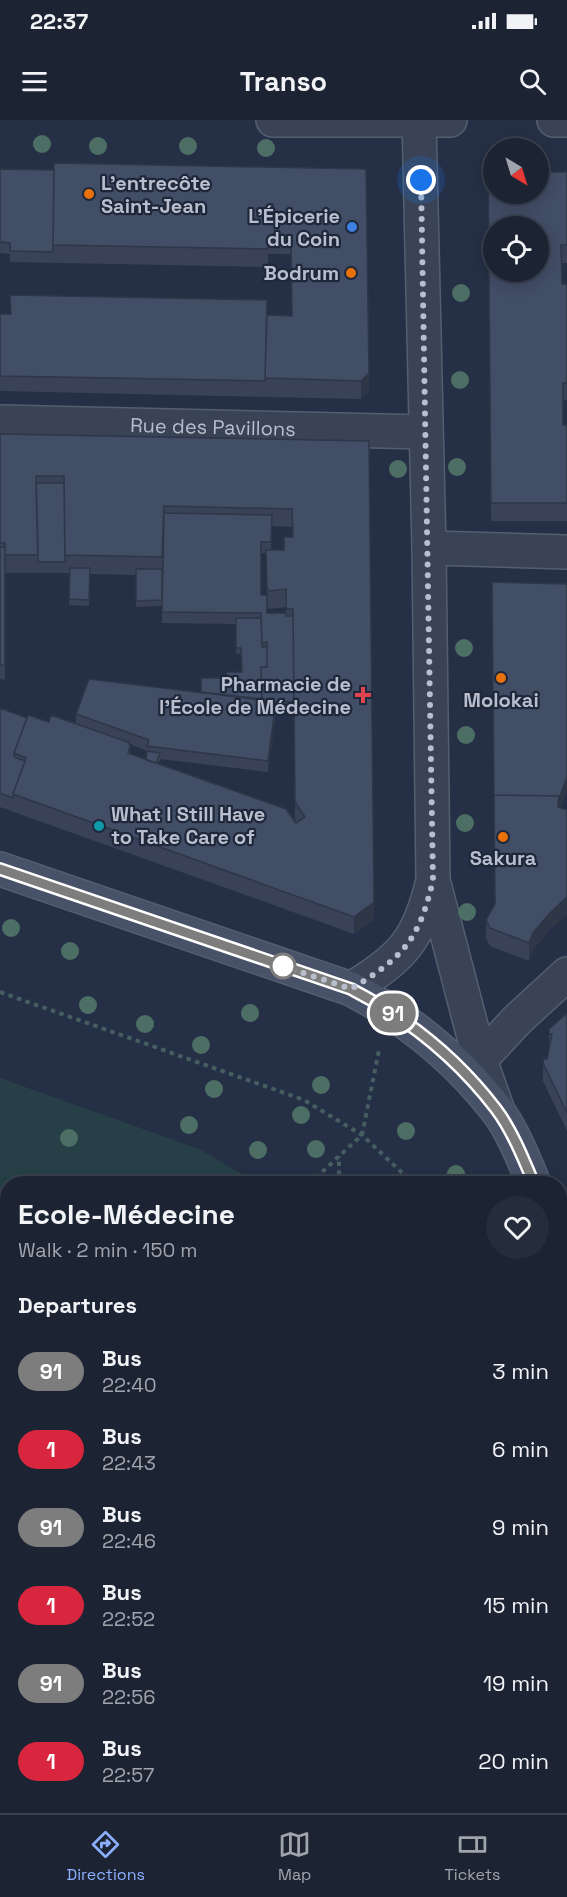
<!DOCTYPE html>
<meta charset="utf-8">
<style>
body{margin:0;font-family:"Space Grotesk",sans-serif;background:#252c3c;color:#f1f3f6;height:100vh;display:flex;flex-direction:column;font-size:22px;white-space:nowrap}
*{box-sizing:border-box;margin:0}
p{font-size:20px;color:#a0a4ac}
.icon{flex:none;width:33px;height:33px;fill:none;stroke:currentColor;stroke-width:2;stroke-linecap:round;stroke-linejoin:round}
.map{position:relative;flex:1;overflow:hidden}
.sheet{position:absolute;left:0px;top:1056px;width:567px;height:638px;display:flex;flex-direction:column;background:#1c2434;border-radius:24px 24px 0 0;box-shadow:0 3px 15px #0003,0 0 0 2px #3a414f}
.sheet>*{flex:none}
.badge{padding:0 12px;border-radius:20px;font-size:21px;line-height:39px}
.needle{width:39px;rotate:142deg}
.fabs{position:absolute;left:483px;top:18px;display:grid;gap:12px}
.fabs a{display:grid;place-items:center;width:66px;height:66px;border-radius:50%;background:#1c2434;box-shadow:0 3px 15px #0003,0 0 0 2px #3a414f;font-size:30px}
.you{position:absolute;width:30px;height:30px;margin:-15px;border:4px solid #fff;border-radius:50%;background:#1a73e8;box-shadow:0 0 0 9px #1a73e833}
.map>.badge{position:absolute;translate:-50% -50%;box-shadow:0 0 0 3px #fff}
h2{padding:0 18px;font-size:22px;line-height:54px}
.round{display:grid;place-items:center;flex:none;width:63px;height:63px;border-radius:32px;background:#252c3c}
.overview{display:flex;align-items:center;justify-content:space-between;height:102px;padding:0 18px}
h1{font-size:28px;font-weight:700;line-height:45px}
ul{padding:0;list-style:none}
li{display:flex;align-items:center;gap:18px;height:78px;padding:0 18px}
li div{flex:1}
li b{display:block;font-size:22px}
li em{font-style:normal}
li .badge{min-width:66px;font-weight:700;text-align:center}
.status{display:flex;justify-content:space-between;align-items:center;height:42px;padding:0 30px;background:#1c2434;direction:ltr}
.status svg{height:16px;fill:currentColor}
header{display:flex;justify-content:space-between;align-items:center;height:78px;padding:0 18px;background:#1c2434;font-size:27px;font-weight:700}
.tab-bar{display:flex;justify-content:space-around;align-items:center;height:84px;border-top:2px solid #3a414f;background:#1c2434;font-size:16px;color:#a0a4ac}
.tab-bar a{display:grid;justify-items:center;gap:3px}
.tab-bar .on{color:#8cafff}
.map>svg:first-child{display:block}
.green{fill:#274047}
.lines{fill:none;stroke-linecap:round;stroke-linejoin:round}
.minor-casing{stroke:#555e6f;stroke-width:36}
.tertiary-casing{stroke:#555e6f;stroke-width:36}
.secondary-casing{stroke:#555e6f;stroke-width:36}
.path{stroke:#465d62;stroke-width:4;stroke-dasharray:4.5 4.5;stroke-linecap:butt}
.minor{stroke:#3a4355;stroke-width:33}
.tertiary{stroke:#3a4355;stroke-width:33}
.secondary{stroke:#475168;stroke-width:33}
.tree{fill:#4d6e64}
.wall{fill:#394258;fill-rule:evenodd}
.shaded-wall{fill:#2e3647}
.building{fill:#424d66;stroke:#2e3647;stroke-width:1.5;fill-rule:evenodd}
.line-casing{stroke:#fff;stroke-width:14}
.line{stroke:#7d7d7d;stroke-width:9}
.walk{stroke:#b8bece;stroke-width:6;stroke-dasharray:0 10.8}
.food-dot{fill:#e8710a;stroke:#1e283a;stroke-width:2}
.shop-dot{fill:#3f7fe0;stroke:#1e283a;stroke-width:2}
.health-dot{fill:#e0444e;stroke:#1e283a;stroke-width:2}
.culture-dot{fill:#0f9aa8;stroke:#1e283a;stroke-width:2}
.stop-dot{fill:#fff;stroke:#7d7d7d;stroke-width:3}
.labels{text-anchor:middle;stroke-width:4.5;stroke-linejoin:round;paint-order:stroke}
.poi-label{font-size:20px;font-weight:bold;fill:#b8bece;stroke:#1e283a;text-anchor:end}
.street-label{font-size:20px;fill:#b8bece;stroke:#1e283a}
</style>
<div class="status"><b>22:37</b><svg viewBox="0 0 49 12"><path d="M0 12V9h3v3zM5 12V6h3v6zM10 12V3h3v9zM15 12V0h3v12zM26 1h20v11H26zM47 4h2v5h-2z"/></svg></div>
<header><svg class="icon" aria-label="menu" viewBox="0 0 24 24"><path d="M4 6h16M4 12h16M4 18h16"/></svg>Transo<svg class="icon" aria-label="search" viewBox="0 0 24 24"><circle cx="10" cy="10" r="6"/><path d="M15 15l6 6"/></svg></header>
<div class="map">
<svg width="567" height="1693" viewBox="0 0 567 1693">
<rect width="100%" height="100%" fill="#253046"/>
<!-- green -->
<path class="green" d="M0,958L199,1029L257,1063L8,1064V1686H560V1582L567,1598V1693H0Z"/>
<g class="lines">
<!-- minor casing -->
<g class="minor-casing">
<g id="minor">
<path id="s1" d="M0,302L425,312"/>
<path d="M429,428L567,432"/>
<path d="M480,940L517,900L567,854"/>
</g>
</g>
<!-- tertiary casing -->
<g class="tertiary-casing">
<path id="tertiary" d="M273,0H450
M419,0L429,428L433,760L480,940L498,991
M554,0H567
M351,869C403,837 419,820 433,760"/>
</g>
<!-- secondary casing -->
<g class="secondary-casing">
<path id="secondary" d="M0,749L351,869C407,898 457,939 496,989C512,1009 524,1040 534,1064
M560,1120L567,1137"/>
</g>
<!-- path -->
<path class="path" d="M0,872L304,980L362,1015L414,1064
M309,1064L362,1015L379,930
M339,1064V1036
M0,1350L8,1343
M560,1350L567,1367
M325,1693V1686"/>
<!-- minor -->
<use href="#minor" class="minor"/>
<!-- tertiary -->
<use href="#tertiary" class="tertiary"/>
<!-- secondary -->
<use href="#secondary" class="secondary"/>
</g>
<!-- trees -->
<g class="tree">
<circle cx="42" cy="24" r="9"/>
<circle cx="98" cy="26" r="9"/>
<circle cx="188" cy="26" r="9"/>
<circle cx="266" cy="28" r="9"/>
<circle cx="461" cy="173" r="9"/>
<circle cx="460" cy="260" r="9"/>
<circle cx="457" cy="347" r="9"/>
<circle cx="398" cy="349" r="9"/>
<circle cx="464" cy="528" r="9"/>
<circle cx="466" cy="615" r="9"/>
<circle cx="465" cy="703" r="9"/>
<circle cx="467" cy="792" r="9"/>
<circle cx="11" cy="808" r="9"/>
<circle cx="70" cy="831" r="9"/>
<circle cx="88" cy="885" r="9"/>
<circle cx="250" cy="893" r="9"/>
<circle cx="145" cy="904" r="9"/>
<circle cx="201" cy="925" r="9"/>
<circle cx="321" cy="965" r="9"/>
<circle cx="214" cy="969" r="9"/>
<circle cx="301" cy="995" r="9"/>
<circle cx="189" cy="1005" r="9"/>
<circle cx="406" cy="1011" r="9"/>
<circle cx="69" cy="1018" r="9"/>
<circle cx="316" cy="1029" r="9"/>
<circle cx="258" cy="1030" r="9"/>
<circle cx="456" cy="1054" r="9"/>
</g>
<!-- wall -->
<path class="wall" d="M0,49L54,50L366,49L369,271L361,279L0,271V194L292,196L291,134H268V147L10,142V134L0,133Z
M488,51L567,52V143H561L562,164H567V280L563,281V305H567V401H491Z
M0,314L369,321L374,800L354,814L0,687V588L27,598L49,602L76,604V594L201,572L227,558L242,552L241,534H236V504L162,503V486L136,487V455L90,454L89,486L69,485L70,453H5V449V560L0,559ZM272,406L292,407V417L284,430H271ZM261,433H266L267,475H261ZM267,486L269,489L286,487V493H267ZM294,560L295,700L296,703L158,644L160,639L268,652L276,592L294,593ZM130,624L147,631L146,640L130,634Z
M561,688L549,811L533,830L529,841L490,826L486,818V800L495,784Z
M567,893V1011L543,961V943L547,939L549,930V914Z"/>
<!-- shaded-wall -->
<path class="shaded-wall" d="M369,253V271L361,279V261Z
M276,581V592L268,652V641Z
M567,657V671L559,693L558,687L559,676Z
M567,777V795L549,811L533,830L529,841V823L533,813L549,794Z
M374,782V800L354,814V797Z"/>
<!-- building -->
<path class="building" d="M54,43L366,49L369,253L361,261L265,258L267,195L292,196L291,116L268,117V129L53,125Z
M0,49L54,50L53,132L10,131V123L0,122Z
M488,51H494V74H538V52H567V125H561L562,164H567V263H563V305H567V383H491ZM494,106H538V152H494Z
M10,175L267,180L265,261L0,256V194H11Z
M0,314L369,321L374,782L354,797L13,674L26,638L14,633L28,595L49,602L51,595L128,622L130,626L128,633L286,689L296,703L305,697L295,682L293,489H286V469L269,471L267,468L266,430H284V417H293L292,389L164,386L162,437L65,435L64,356H36L38,435H5V423H0Z
M36,363H64L65,442H38Z
M164,393L272,395L271,422H261V475H267V493H286V496H293L294,582L276,581L268,641L147,626L149,620L76,594L89,559L262,580L261,547H267V522L262,523L261,493L162,492Z
M0,427H5V545H0Z
M70,448H90L89,480L69,479Z
M136,449H162V480L136,481Z
M492,462L567,464V657L559,679V676L494,675V678Z
M236,498H261L262,527H267V547H261L262,579L201,572V558H227L226,552H242L241,528H236Z
M0,588L27,598L14,633V637L25,641L13,674V678L0,673Z
M147,631L160,633L156,643L146,640Z
M494,675L559,676L558,687L567,690V777L549,794L533,813L529,823L490,808L486,800L495,784Z
M567,893V993L543,943L544,938L547,939L552,914H549V909Z
M388,1056L395,1064H379Z"/>
<g class="lines">
<!-- line casing -->
<g class="line-casing">
<path id="line" d="M0,749L351,869C407,898 457,938 496,989C512,1010 524,1040 534,1064"/>
</g>
<!-- line -->
<use href="#line" class="line"/>
<!-- walk -->
<path class="walk" d="M283,846L351,869C403,837 419,821 433,760L421,60"/>
</g>
<!-- markers -->
<g class="food-dot">
<circle cx="89" cy="74" r="6"/>
<circle cx="351" cy="153" r="6"/>
<circle cx="501" cy="558" r="6"/>
<circle cx="503" cy="717" r="6"/>
</g>
<circle class="shop-dot" cx="352" cy="107" r="6"/>
<path class="health-dot" d="M360 566h6v6h6v6h-6v6h-6v-6h-6v-6h6z"/>
<circle class="culture-dot" cx="99" cy="706" r="6"/>
<circle class="stop-dot" cx="283" cy="846" r="12"/>
<g class="labels">
<!-- poi labels -->
<g class="poi-label">
<text x="101" y="70" text-anchor="start">L'entrecôte<tspan x="101" dy="23">Saint-Jean</tspan></text>
<text x="340" y="103">L'Épicerie<tspan x="340" dy="23">du Coin</tspan></text>
<text x="339" y="160">Bodrum</text>
<text x="351" y="571">Pharmacie de<tspan x="351" dy="23">l'École de Médecine</tspan></text>
<text x="501" y="587" text-anchor="middle">Molokai</text>
<text x="111" y="701" text-anchor="start">What I Still Have<tspan x="111" dy="23">to Take Care of</tspan></text>
<text x="503" y="745" text-anchor="middle">Sakura</text>
</g>
<!-- street labels -->
<g class="street-label">
<text dy="7" stroke="none"><textPath href="#s1" startOffset="213">Rue des Pavillons</textPath></text>
</g>
</g>
</svg>
<div class="fabs">
<a><svg class="needle" viewBox="-14 -14 28 28"><path d="M0-13l5 13h-10z" fill="#e53935"/><path d="M0 13l5-13h-10z" fill="#a0a4ac"/></svg></a>
<a><svg class="icon" aria-label="locate" viewBox="0 0 24 24"><circle cx="12" cy="12" r="6"/><path d="M12 2v4M12 18v4M2 12h4M18 12h4"/></svg></a>
</div>
<div class="you" style="left:421px;top:60px"></div>
<b class="badge" style="left:393px;top:893px;background:#7d7d7d;color:#fff">91</b>
<section class="sheet">
<div class="overview"><div><h1>Ecole-Médecine</h1><p>Walk · 2 min · 150 m</p></div><a class="round"><svg class="icon" aria-label="heart" viewBox="0 0 24 24"><path d="M12 20l-8-8c-3-5 5-10 8-4 3-6 11-1 8 4z"/></svg></a></div>
<h2>Departures</h2>
<ul>
<li><span class="badge" style="background:#7d7d7d;color:#fff">91</span><div><b>Bus</b><p>22:40</p></div><em>3 min</em></li>
<li><span class="badge" style="background:#d7263d;color:#fff">1</span><div><b>Bus</b><p>22:43</p></div><em>6 min</em></li>
<li><span class="badge" style="background:#7d7d7d;color:#fff">91</span><div><b>Bus</b><p>22:46</p></div><em>9 min</em></li>
<li><span class="badge" style="background:#d7263d;color:#fff">1</span><div><b>Bus</b><p>22:52</p></div><em>15 min</em></li>
<li><span class="badge" style="background:#7d7d7d;color:#fff">91</span><div><b>Bus</b><p>22:56</p></div><em>19 min</em></li>
<li><span class="badge" style="background:#d7263d;color:#fff">1</span><div><b>Bus</b><p>22:57</p></div><em>20 min</em></li>
</ul>
</section>
</div>
<nav class="tab-bar">
<a class="on"><svg class="icon" aria-label="directions" viewBox="0 0 24 24"><path d="M12 3l9 9-9 9-9-9zM9 14v-3h6M13 9l2 2-2 2"/></svg>Directions</a>
<a><svg class="icon" aria-label="map" viewBox="0 0 24 24"><path d="M3 6l6-2 6 2 6-2v14l-6 2-6-2-6 2zM9 4v14M15 6v14"/></svg>Map</a>
<a><svg class="icon" aria-label="tickets" viewBox="0 0 24 24"><path d="M3 7h18v10H3zM15 7v10"/></svg>Tickets</a>
</nav>
